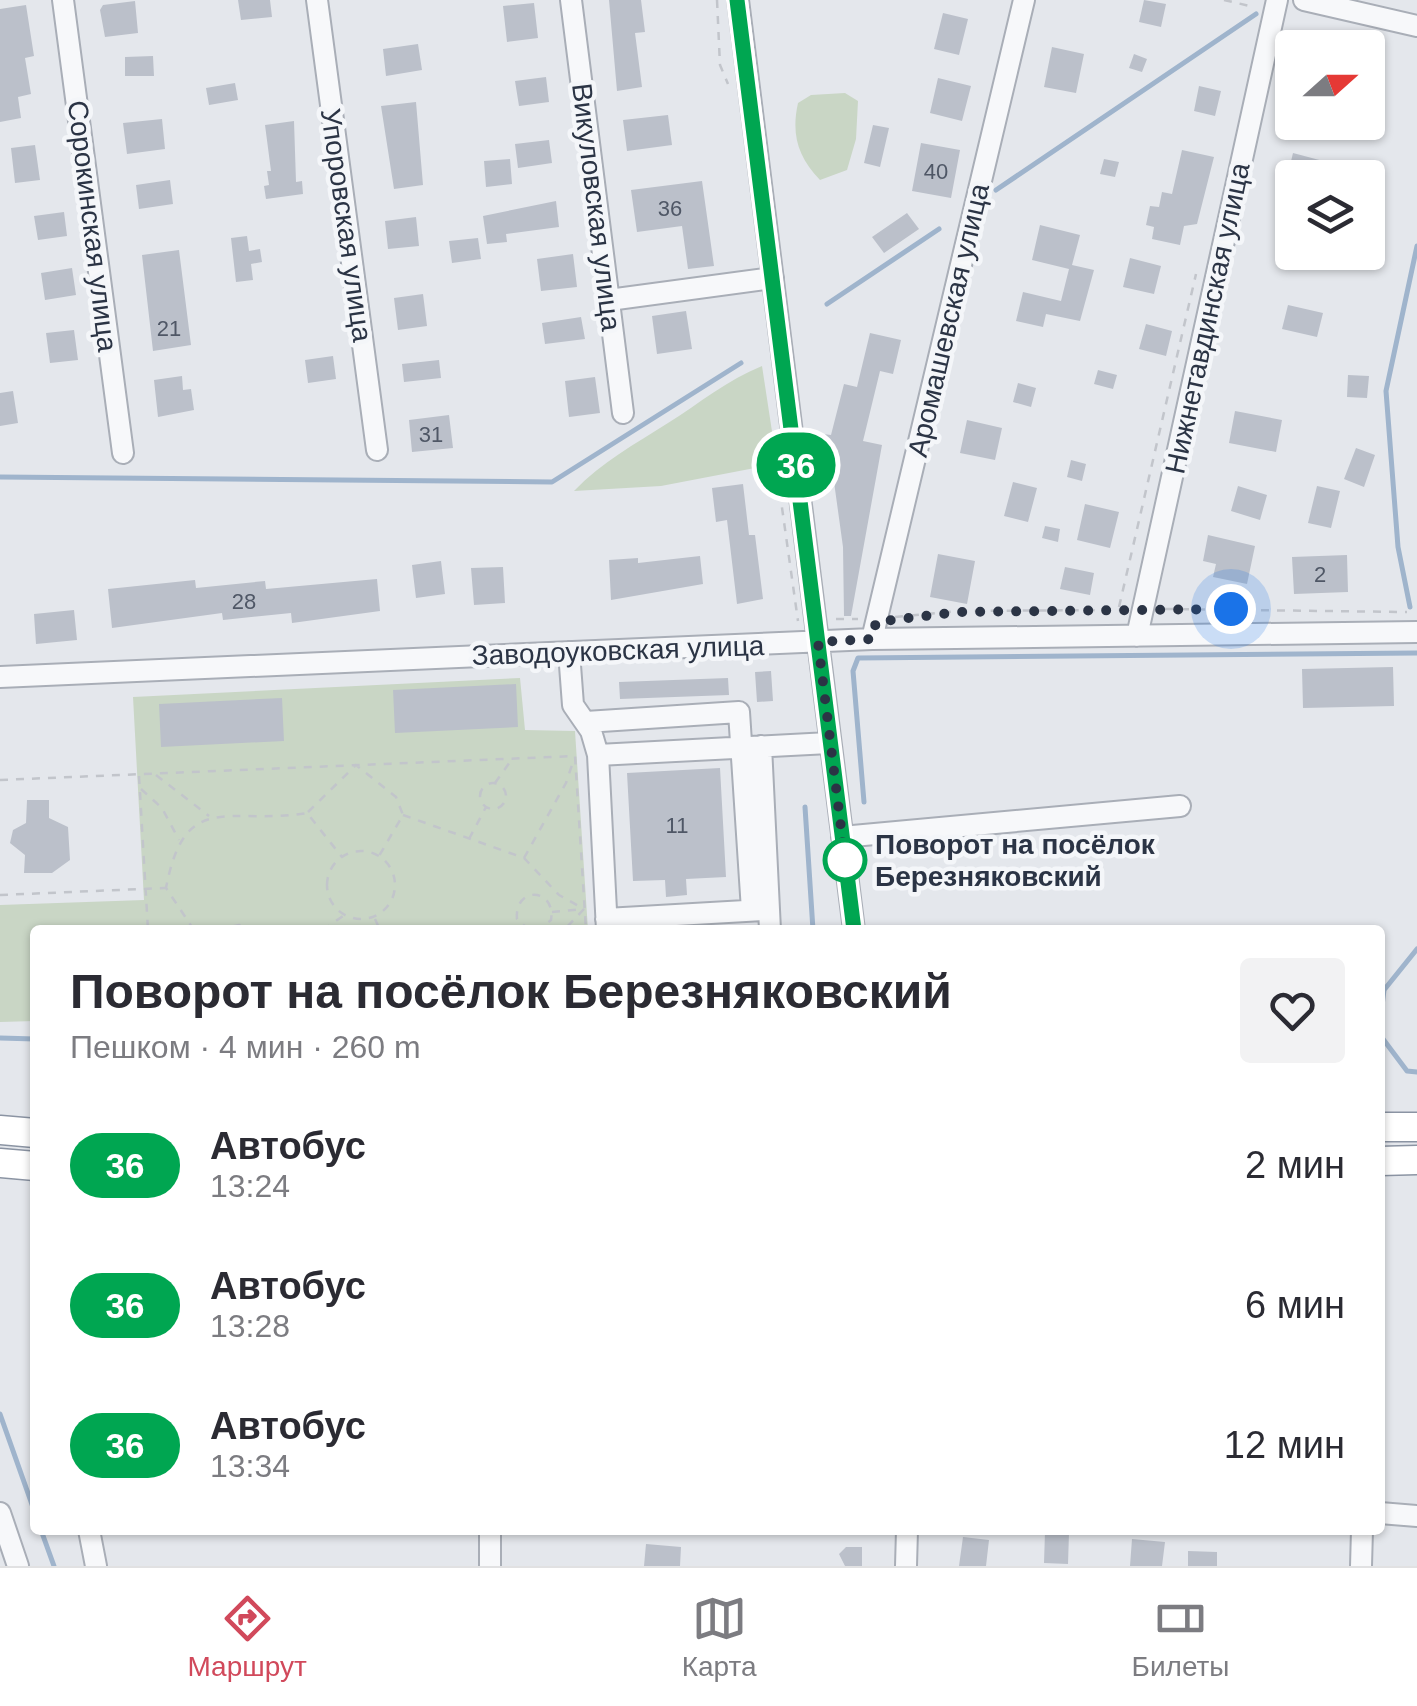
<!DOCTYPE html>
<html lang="ru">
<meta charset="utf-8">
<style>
body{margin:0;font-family:Arial,sans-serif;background:#f2f2f3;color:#2b2b33;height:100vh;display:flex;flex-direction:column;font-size:38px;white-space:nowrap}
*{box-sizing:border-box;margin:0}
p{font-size:32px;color:#7c7c81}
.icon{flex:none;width:55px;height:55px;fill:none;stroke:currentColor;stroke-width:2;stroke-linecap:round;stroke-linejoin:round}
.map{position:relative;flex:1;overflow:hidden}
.drawer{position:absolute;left:30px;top:925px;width:1355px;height:610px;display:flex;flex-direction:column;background:#fff;border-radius:10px;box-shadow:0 2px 8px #0004}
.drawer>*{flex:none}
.badge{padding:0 20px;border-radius:32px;font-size:35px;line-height:65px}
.needle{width:65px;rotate:69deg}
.buttons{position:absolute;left:1275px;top:30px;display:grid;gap:20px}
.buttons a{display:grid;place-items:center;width:110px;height:110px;border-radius:10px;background:#fff;box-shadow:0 2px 8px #0004;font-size:50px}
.you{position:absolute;width:50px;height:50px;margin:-25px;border:8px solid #fff;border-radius:50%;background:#1a73e8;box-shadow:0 0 0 15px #1a73e833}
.map>.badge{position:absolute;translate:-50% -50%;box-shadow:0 0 0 5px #fff}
.round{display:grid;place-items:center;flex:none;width:105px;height:105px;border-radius:10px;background:#f2f2f3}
.headline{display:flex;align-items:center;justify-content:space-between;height:170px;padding:0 40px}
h1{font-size:48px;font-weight:700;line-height:75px}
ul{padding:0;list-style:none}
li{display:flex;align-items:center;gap:30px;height:140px;padding:0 40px}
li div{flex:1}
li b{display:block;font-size:38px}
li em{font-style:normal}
li .badge{min-width:110px;font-weight:700;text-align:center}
.menu{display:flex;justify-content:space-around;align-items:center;height:140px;border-top:2px solid #e1e1e2;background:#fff;font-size:28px;color:#7c7c81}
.menu a{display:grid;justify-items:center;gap:5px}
.menu .current{color:#d1495b}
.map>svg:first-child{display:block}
.green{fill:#c9d6c5}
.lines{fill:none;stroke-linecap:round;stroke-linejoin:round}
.stream{stroke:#9fb4cc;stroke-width:5}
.building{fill:#bbc0ca}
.minor-casing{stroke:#a9aeb7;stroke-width:24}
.highway-casing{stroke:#8b94a3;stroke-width:31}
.path{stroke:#c2c5cb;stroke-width:2.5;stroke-dasharray:8 8;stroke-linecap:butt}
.minor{stroke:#f7f8fa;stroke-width:20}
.highway{stroke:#fff;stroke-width:28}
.line-casing{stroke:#fff;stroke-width:22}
.line{stroke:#00a651;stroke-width:15}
.walk{stroke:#2b3445;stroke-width:10;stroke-dasharray:0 18}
.stop-dot{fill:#fff;stroke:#00a651;stroke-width:5}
.labels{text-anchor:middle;stroke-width:9;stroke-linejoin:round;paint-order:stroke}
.number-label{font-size:22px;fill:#4f5766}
.street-label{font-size:28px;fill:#2b3445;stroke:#f4f6f9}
.stop-label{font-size:28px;font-weight:bold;fill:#2b3445;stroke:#f4f6f9;text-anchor:start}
</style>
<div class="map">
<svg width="1417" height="1566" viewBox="0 0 1417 1566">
<rect width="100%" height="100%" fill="#e4e7ec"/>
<!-- green -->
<path class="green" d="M845,93L858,101L856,139L847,170L820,180C798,157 791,135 798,103L811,95Z
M762,366L775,451L770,465L661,486L574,491C602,462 635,444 668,423C700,403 727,380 762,366Z
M520,678L525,730L575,731L588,930H35V1021L0,1022V905L144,900L133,697Z"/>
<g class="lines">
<!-- stream -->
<path class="stream" d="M996,190L1256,14
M827,304L939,229
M0,477L552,482L741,363
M1410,607L1398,547L1386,391L1417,246
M864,802L853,671L858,658L1417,653
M805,807L813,930
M1380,1022L1384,990L1417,949
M1380,1035L1407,1071L1417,1072
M0,1038L35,1039
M0,1414L35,1513
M41,1530L54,1566"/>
</g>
<!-- building -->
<path class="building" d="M238,0H270L272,17L241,20Z
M609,0H641L645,32L635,33L642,87L617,91Z
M1144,0L1166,4L1161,27L1139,22Z
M135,1L138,33L105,37L100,10L103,5Z
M534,3L538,38L507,42L503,6Z
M26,5L34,56L25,58L31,94L18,97L21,118L0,122V9Z
M943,13L968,19L959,55L934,49Z
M418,44L422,70L386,76L383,49Z
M1052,47L1084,54L1076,93L1044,87Z
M1134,54L1147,59L1142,72L1129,68Z
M153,56L154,76H125V57Z
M546,77L549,102L519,106L515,81Z
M938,78L971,86L962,121L930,113Z
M235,83L238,100L209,105L206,88Z
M1199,86L1221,91L1215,116L1194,111Z
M416,102L423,185L394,189L381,106Z
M668,115L672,145L627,151L623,120Z
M162,119L165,149L127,154L123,123Z
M294,121L296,182L302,181L303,194L266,199L264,186L269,185L267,171H271L265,125Z
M873,125L889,128L880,167L864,163Z
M549,140L552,163L518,168L515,144Z
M921,143L960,150L951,198L912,191Z
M35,145L40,180L15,183L11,148Z
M1182,150L1214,157L1197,224L1184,226L1180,245L1152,239L1154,227L1146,225L1150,206L1159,207L1162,192L1172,194Z
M1293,153L1342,166L1340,178H1287Z
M510,159L512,184L486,187L484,161Z
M1104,159L1119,162L1115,177L1100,174Z
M170,180L173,204L139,209L136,185Z
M702,181L714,266L688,269L682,226L637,232L631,190Z
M556,201L559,227L506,234L507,242L487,244L483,216Z
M64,212L67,236L38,240L34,216Z
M907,213L919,229L884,253L872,237Z
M416,217L419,246L388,249L385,221Z
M1040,225L1080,235L1072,265L1094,270L1080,321L1046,314L1043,327L1016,321L1023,292L1061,301L1069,269L1032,260Z
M247,236L249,251L260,249L262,262L251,264L253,280L236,282L231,238Z
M478,238L481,259L452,263L449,241Z
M179,250L191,345L153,351L142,255Z
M573,254L577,287L541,291L537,259Z
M1130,258L1161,266L1154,294L1123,287Z
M72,268L76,295L45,300L41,273Z
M423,294L427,326L398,330L394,298Z
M1288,305L1323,313L1317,337L1282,329Z
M686,311L692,349L657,354L652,316Z
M581,317L585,339L545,344L542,323Z
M1146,324L1172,331L1166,356L1139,349Z
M74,330L78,360L50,363L46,333Z
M870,333L901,340L893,374L880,371L863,441L882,445L851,616H844L843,547L830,453L825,452L823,434L831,435L844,384L857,387Z
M333,356L336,379L308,383L305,360Z
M439,360L441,378L404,382L402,364Z
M1098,370L1117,375L1113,389L1094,384Z
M1348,375L1369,376L1367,398L1347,397Z
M182,376L183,390L191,389L194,410L158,417L154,380Z
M595,377L600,413L569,417L565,381Z
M1018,383L1036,388L1031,407L1013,402Z
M13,391L18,423L0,426V393Z
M1235,411L1282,420L1276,452L1229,443Z
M449,415L453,448L412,452L409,420Z
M967,420L1002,428L995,460L960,453Z
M1356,448L1375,455L1364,487L1344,479Z
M1071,460L1086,464L1082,481L1067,477Z
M1013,482L1037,488L1028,522L1004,516Z
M743,484L749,535H755L763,599L737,604L727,520L716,522L712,488Z
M1238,486L1267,495L1260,520L1231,511Z
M1317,486L1340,491L1331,528L1308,523Z
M1085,504L1119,512L1110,548L1077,540Z
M1045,526L1060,529L1058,542L1042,538Z
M1208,535L1255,546L1247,584L1213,577L1216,564L1203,561Z
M938,554L975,561L967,604L930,597Z
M1347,555L1348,592L1294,594L1292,557Z
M700,556L703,584L611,600L609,560L638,558V563Z
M441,561L445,594L416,598L412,565Z
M503,567L505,603L474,605L471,568Z
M1065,567L1094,573L1090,595L1060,589Z
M377,579L380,611L292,623L291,613L223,620L222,613L112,628L108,589L195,580L196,588L265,581L266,589Z
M74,610L77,640L36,644L34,614Z
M1393,667L1394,706L1303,708L1302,669Z
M771,671L773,701L757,702L755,672Z
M728,678L729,695L620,699L619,682Z
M516,684L518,727L395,733L393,690Z
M282,698L284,741L161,747L159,704Z
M720,768L726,877L686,879L687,895L666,897L665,880L633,881L627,773Z
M27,800H49V818L68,827L70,860L52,873H24L25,855L10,843L13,830L26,823Z
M1045,1532L1069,1533L1068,1564L1044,1563Z
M963,1537L989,1540L986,1566H959Z
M1132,1539L1165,1542L1162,1566H1130Z
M646,1544L681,1547L680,1566H644Z
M846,1547H862V1566H845L839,1554Z
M1188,1551L1217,1552V1566H1188Z"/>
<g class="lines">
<!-- minor casing -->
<g class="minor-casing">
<path id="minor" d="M63,0L123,453
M317,0L377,450
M571,0L623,413
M738,0L854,930
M1304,0L1417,26
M609,300L773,278
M1137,636L1277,0
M872,639L1024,0
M569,652L573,705L591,731L598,755
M0,677L872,639L1417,632
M586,722L739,712L752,910
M761,746L770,930
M842,837L1180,806
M606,919L763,910
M607,930L598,755L829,743
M0,1513L18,1566
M1380,1513L1417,1516
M89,1530L96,1566
M490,1566V1530
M906,1566L907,1530
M1361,1566L1362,1530"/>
</g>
<!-- highway casing -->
<g class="highway-casing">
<path id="highway" d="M1380,1127H1417
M0,1130L35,1133
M1380,1161L1417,1160
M0,1163L35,1166"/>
</g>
<!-- path -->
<path class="path" d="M717,0L720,65L728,84
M1224,0L1254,7
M773,444L798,621
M1119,607L1196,274
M1165,609L1407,612
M895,617L958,611L1122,610
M836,619H858
M156,775L209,816
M139,776L148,930
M0,780L575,756L586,930
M495,783L512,759
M480 796a13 13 0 1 1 26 0a13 13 0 1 1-26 0Z
M141,789L162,808L179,840
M308,812L356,765L396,797L403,815L379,856
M403,815L524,858L559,895L584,909L564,930
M469,839L486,807
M327 885a34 34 0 1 1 68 0a34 34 0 1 1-68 0Z
M524,858L566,783L574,759
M0,895L165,888
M552,912L583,909
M375,919L380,930
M194,930L166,888C185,788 229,826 307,813L342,857
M217,930L239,925L255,930
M323,930L343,916
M529,930L517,919C514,886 556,887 551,920L539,930"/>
<!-- minor -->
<use href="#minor" class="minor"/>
<!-- highway -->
<use href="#highway" class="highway"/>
</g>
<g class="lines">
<!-- line casing -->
<g class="line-casing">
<path id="line" d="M737,0L854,930"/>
</g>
<!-- line -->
<use href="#line" class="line"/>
<!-- walk -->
<path class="walk" d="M845,860L818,642L872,639L876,622L958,612L1231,609"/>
</g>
<!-- markers -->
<circle class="stop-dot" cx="845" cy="860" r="20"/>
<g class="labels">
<!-- number labels -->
<g class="number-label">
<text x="936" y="179">40</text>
<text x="670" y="216">36</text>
<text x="169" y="336">21</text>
<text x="431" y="442">31</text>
<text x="1320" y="582">2</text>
<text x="244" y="609">28</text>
<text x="677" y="833">11</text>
</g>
<!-- street labels -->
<g class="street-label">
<text transform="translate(597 207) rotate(83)" y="10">Викуловская улица</text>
<text transform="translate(347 225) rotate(82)" y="10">Упоровская улица</text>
<text transform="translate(93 226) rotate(83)" y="10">Сорокинская улица</text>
<text transform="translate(1207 318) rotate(-78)" y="10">Нижнетавдинская улица</text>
<text transform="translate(948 320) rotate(-77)" y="10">Аромашевская улица</text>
<text transform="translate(618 650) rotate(-2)" y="10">Заводоуковская улица</text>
</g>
<!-- stop labels -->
<g class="stop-label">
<text x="875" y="854">Поворот на посёлок<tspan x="875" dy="32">Березняковский</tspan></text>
</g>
</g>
</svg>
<div class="buttons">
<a><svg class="needle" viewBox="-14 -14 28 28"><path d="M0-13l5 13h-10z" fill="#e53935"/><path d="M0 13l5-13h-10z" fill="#7c7c81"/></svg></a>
<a><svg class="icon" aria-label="layers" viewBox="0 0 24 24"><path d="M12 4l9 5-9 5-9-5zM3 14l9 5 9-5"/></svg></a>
</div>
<div class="you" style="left:1231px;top:609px"></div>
<b class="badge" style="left:796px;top:465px;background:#00a651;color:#fff">36</b>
<section class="drawer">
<div class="headline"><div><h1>Поворот на посёлок Березняковский</h1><p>Пешком · 4 мин · 260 m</p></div><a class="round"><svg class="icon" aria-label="heart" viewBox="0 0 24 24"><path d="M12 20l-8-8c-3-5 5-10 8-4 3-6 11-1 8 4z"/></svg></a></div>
<ul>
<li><span class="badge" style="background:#00a651;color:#fff">36</span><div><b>Автобус</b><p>13:24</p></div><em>2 мин</em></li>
<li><span class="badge" style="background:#00a651;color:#fff">36</span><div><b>Автобус</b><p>13:28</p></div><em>6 мин</em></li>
<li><span class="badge" style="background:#00a651;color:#fff">36</span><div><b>Автобус</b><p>13:34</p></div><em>12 мин</em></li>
</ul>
</section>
</div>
<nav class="menu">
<a class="current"><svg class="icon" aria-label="directions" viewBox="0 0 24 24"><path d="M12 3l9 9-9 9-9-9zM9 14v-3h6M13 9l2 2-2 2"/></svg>Маршрут</a>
<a><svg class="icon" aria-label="map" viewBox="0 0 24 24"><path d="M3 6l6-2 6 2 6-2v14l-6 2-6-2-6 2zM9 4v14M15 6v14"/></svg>Карта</a>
<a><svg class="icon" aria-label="tickets" viewBox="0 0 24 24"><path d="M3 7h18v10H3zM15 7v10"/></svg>Билеты</a>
</nav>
